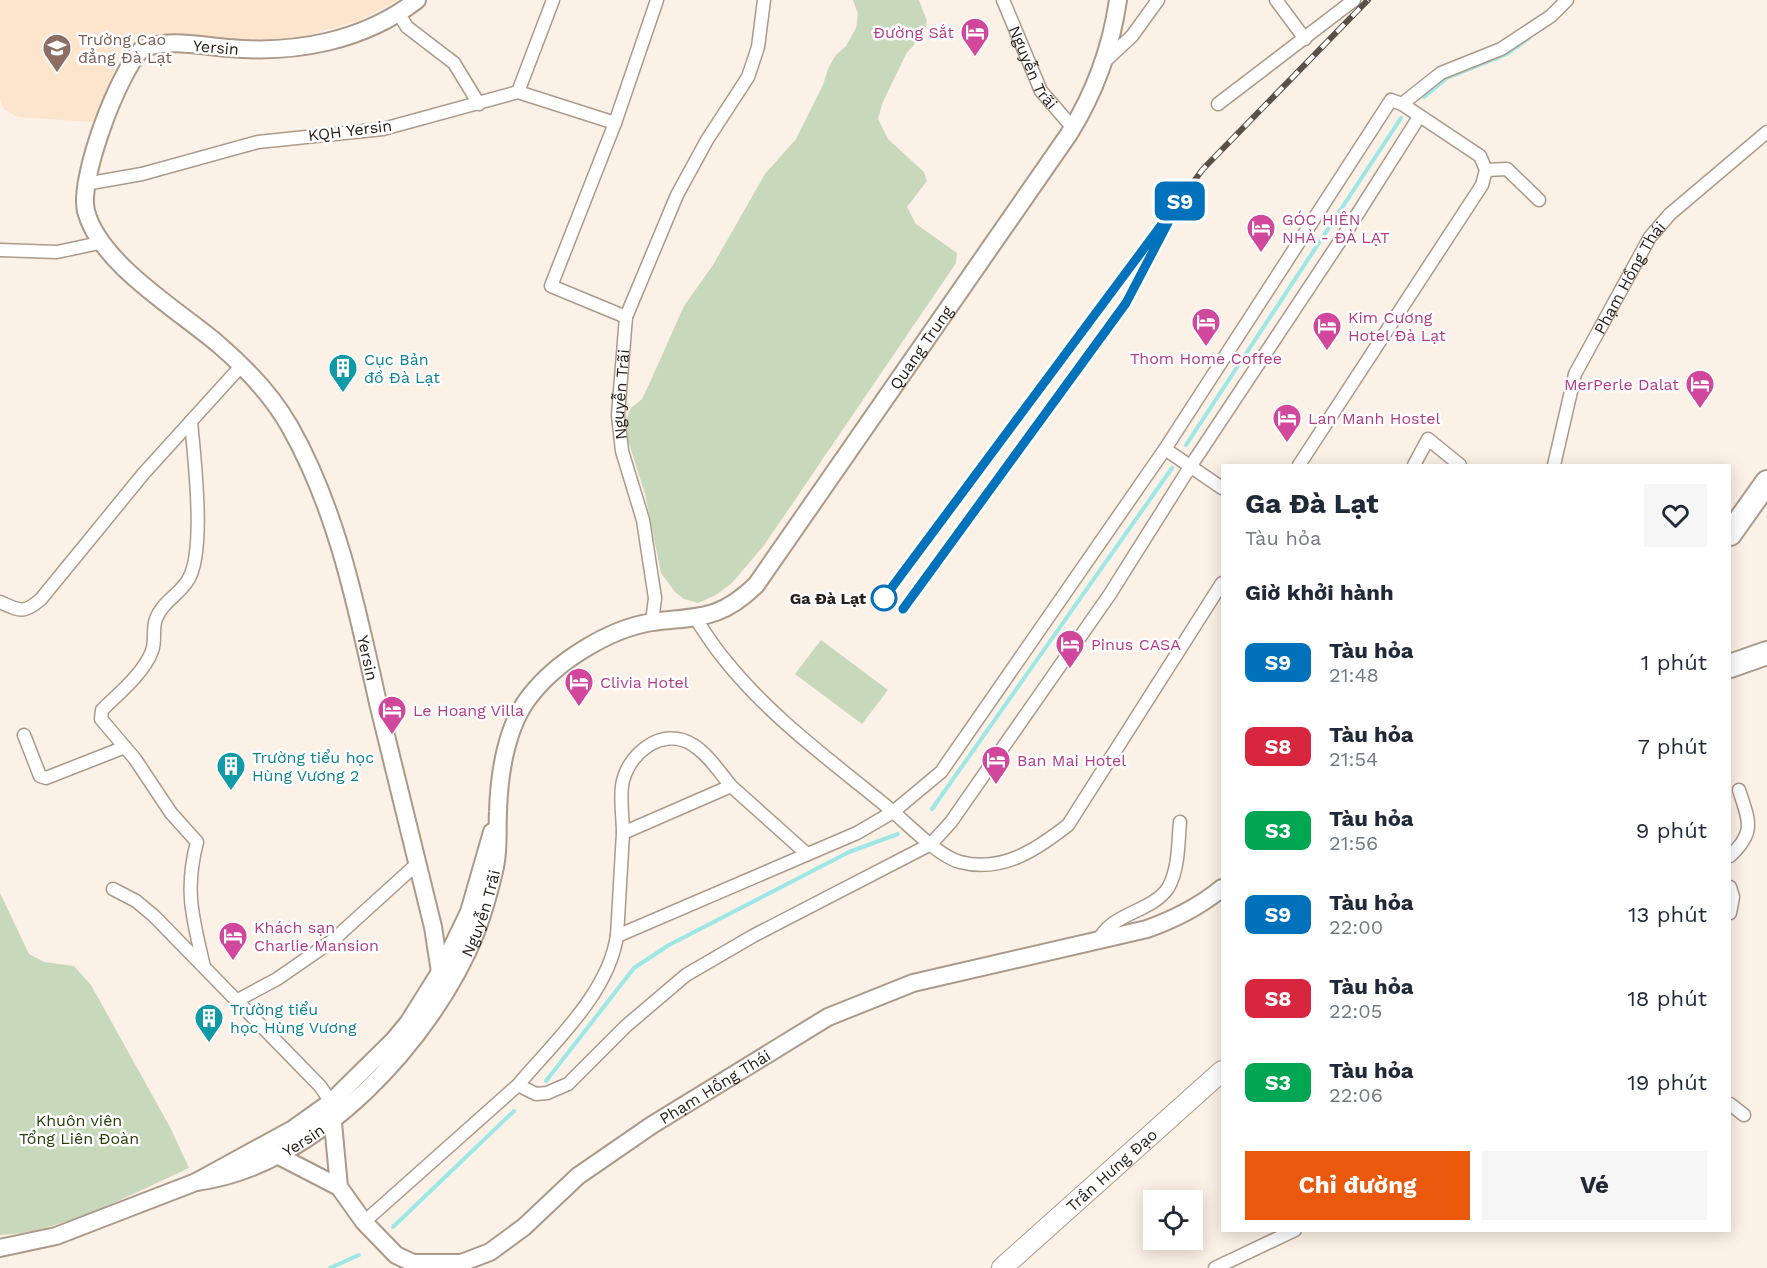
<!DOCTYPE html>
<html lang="vi">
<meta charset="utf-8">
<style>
body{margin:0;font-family:"Work Sans",sans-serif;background:#f6f6f7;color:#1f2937;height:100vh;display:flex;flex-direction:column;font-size:22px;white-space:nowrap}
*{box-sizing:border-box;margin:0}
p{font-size:20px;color:#747a83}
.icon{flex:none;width:33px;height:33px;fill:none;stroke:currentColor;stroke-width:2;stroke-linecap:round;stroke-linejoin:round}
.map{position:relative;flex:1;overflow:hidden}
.side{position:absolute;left:1221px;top:464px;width:510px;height:768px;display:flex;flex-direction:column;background:#fff;border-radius:0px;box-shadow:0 3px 15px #0003}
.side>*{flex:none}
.badge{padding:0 12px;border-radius:9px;font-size:21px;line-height:39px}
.tools{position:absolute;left:1143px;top:1190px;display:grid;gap:12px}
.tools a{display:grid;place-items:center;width:60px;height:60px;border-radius:0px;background:#fff;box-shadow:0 3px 15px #0003;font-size:30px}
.map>.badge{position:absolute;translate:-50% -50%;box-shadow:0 0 0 3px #fff}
h2{padding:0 24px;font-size:22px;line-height:54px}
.round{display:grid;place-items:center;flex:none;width:63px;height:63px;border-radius:0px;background:#f6f6f7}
.head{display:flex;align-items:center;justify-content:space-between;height:102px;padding:0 24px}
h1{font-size:28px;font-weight:700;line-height:45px}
.action{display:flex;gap:12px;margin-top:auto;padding:12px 24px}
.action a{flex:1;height:69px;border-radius:0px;background:#ea580c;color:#fff;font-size:24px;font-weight:700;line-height:69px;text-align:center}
.action a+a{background:#f6f6f7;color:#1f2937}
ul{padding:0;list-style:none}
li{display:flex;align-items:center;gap:18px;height:84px;padding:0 24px}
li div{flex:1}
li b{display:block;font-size:22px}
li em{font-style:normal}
li .badge{min-width:66px;font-weight:700;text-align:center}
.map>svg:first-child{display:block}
.built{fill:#fde4cd}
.green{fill:#c8d8bb}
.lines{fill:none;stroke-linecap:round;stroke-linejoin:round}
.stream{stroke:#9de7e6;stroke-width:4}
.street-casing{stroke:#ab9a8a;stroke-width:15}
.secondary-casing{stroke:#ab9a8a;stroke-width:20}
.primary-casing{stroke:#ab9a8a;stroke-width:22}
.highway-casing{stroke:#ab9a8a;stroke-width:26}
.street{stroke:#fff;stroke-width:12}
.secondary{stroke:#fff;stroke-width:16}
.primary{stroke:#fff;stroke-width:20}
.highway{stroke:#fff;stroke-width:22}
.rail-casing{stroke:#595149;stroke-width:6}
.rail{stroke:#fff;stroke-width:4;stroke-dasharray:11;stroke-linecap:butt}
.line-casing{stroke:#fff;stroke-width:14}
.line{stroke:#0072bc;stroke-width:9}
.stop-dot{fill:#fff;stroke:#0072bc;stroke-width:3}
.labels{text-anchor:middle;stroke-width:5;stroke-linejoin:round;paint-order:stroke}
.hotel-label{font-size:16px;fill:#b23c85;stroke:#fff;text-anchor:start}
.education-label{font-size:16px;fill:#785e54;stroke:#fff;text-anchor:start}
.street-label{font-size:16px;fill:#27201a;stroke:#fff}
.culture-label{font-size:16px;fill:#0d838f;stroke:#fff;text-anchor:start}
.stop-label{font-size:16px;font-weight:bold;fill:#27201a;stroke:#fff;text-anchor:end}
.park-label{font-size:16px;fill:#263e0a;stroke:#fff}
</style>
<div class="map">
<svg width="1767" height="1268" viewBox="0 0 1767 1268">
<rect width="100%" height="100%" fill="#fcf1e6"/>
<!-- built -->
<path class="built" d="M0,0H399L358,21L294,39L228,40L158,33L143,37L130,44L119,57L94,122L18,117L4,109L0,99Z"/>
<!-- green -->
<path class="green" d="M853,0H919L927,21L925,32L906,54L882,104L878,119L888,139L924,172L927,181L907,207L916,224L957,253L956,263L765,544L732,583L716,595L698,603L684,599L675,592L661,573L645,494L628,440L627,417L631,408L642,399L651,380L684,306L713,265L765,174L796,139L823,85L828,69L835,56L846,46L856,28L858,14Z
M821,640L888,690L862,724L795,674Z
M0,893L29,954L44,962L74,966L91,985L170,1127L189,1168C136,1192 58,1234 0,1235Z"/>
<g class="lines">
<!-- stream -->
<path class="stream" d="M1424,97L1447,78L1507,54L1529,38
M1186,445L1401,118
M932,809L1172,468
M546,1081L634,968L669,945L849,852L898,834
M393,1227L514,1111
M330,1268L359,1255"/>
<!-- street casing -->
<g class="street-casing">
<g id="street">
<path id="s1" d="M1003,0L1041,91L1073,128"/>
<path d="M1276,0L1305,39"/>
<path d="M399,14L407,27L454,63L479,104"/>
<path d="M1104,62L1132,36L1158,0"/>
<path d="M518,92L615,123"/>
<path d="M1218,104L1354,0"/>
<path d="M1402,104L1441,73L1501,49L1551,16L1567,0"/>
<path d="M1486,170L1507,169L1539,200"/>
<path d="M85,184L142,174L258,142L383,129L518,92L553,0"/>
<path d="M0,250L57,252L99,243"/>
<path d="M626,317L551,286L615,123L657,0"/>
<path d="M191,421C194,456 206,552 188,580C179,595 162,602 156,619C152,629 156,641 152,651C144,673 119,693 102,710L101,719L135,759L171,813L197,842C184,892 193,918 204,967"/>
<path d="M1165,449L1222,488"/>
<path d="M1414,465L1428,439L1460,465"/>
<path id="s2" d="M1554,465L1575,374L1650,237L1670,214L1767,132"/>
<path d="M0,602C20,611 24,614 41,599L144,473L242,365"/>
<path d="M696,619C705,633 714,647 725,660C771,718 834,763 891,810C909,825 938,856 960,862C1002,873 1036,850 1068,825L1222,583"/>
<path id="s3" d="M652,622L655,598L643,520L622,451L618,415L626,317L677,195L707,140L748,77L758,47L764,0"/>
<path d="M24,735L40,776L46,778L125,747"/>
<path d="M623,833C623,818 620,801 622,786C626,755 662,725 693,745C708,754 720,773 731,786"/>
<path d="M1730,856C1756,832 1749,821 1739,790"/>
<path d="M1730,887L1733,897L1730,913"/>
<path d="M113,889L136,901L154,916L320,1086L331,1102"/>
<path d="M617,936L623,833L731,786L807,854"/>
<path d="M1098,942C1109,913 1151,913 1168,888C1179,869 1178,843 1180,822"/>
<path d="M236,1001L277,979L332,941L418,863"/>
<path d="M518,1085C554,1042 608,994 617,936L857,833L893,812L941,772L1165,449L1391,100L1402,104L1480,156L1486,170L1482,185L1299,465"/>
<path d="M1730,1104L1744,1115"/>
<path d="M364,1222L518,1085L536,1094L547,1093L568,1084L626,1026L686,975L753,936L931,844L951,822L1110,594L1190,467L1348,229L1419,117"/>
<path d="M1215,1268L1295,1230"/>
</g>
</g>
<!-- secondary casing -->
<g class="secondary-casing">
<g id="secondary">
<path id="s4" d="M417,0C364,41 295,54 229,48C201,46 168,38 142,49C119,71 78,179 86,211C99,263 178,310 218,344C246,368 272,395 290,427C338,512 357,609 378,703C396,778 415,852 433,927L440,972L436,997"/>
<path id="s5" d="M331,1102L339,1187L364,1222L396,1255L413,1263H461L490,1252L524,1227L578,1176L652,1125L828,1017L913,983L1147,929C1175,919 1199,907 1222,888"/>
<path d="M271,1152L339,1187"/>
<path id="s6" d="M196,1182C316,1167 433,1040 476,932C484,911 490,889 495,867C499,848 497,831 498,812C499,775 506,726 530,696C557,661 609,629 652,622C698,616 719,621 756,585L1069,134C1095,92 1111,49 1118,0"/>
<path d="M0,1248L56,1236L196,1182L293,1129L331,1102L393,1041L408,1023L440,972L469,912L492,832"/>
</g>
</g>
<!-- primary casing -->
<g class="primary-casing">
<g id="primary">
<path id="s7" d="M1002,1268L1222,1071"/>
</g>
</g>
<!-- highway casing -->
<g class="highway-casing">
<path id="highway" d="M1730,534L1767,482
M1730,666L1767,653"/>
</g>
<!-- street -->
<use href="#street" class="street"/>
<!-- secondary -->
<use href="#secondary" class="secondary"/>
<!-- primary -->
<use href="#primary" class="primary"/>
<!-- highway -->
<use href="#highway" class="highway"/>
<!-- rail casing -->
<g class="rail-casing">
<path id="rail" d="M884,598L1203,169L1368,0
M903,609L1126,303L1161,237"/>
</g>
<!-- rail -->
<use href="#rail" class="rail"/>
</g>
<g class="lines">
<!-- line casing -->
<g class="line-casing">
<path id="line" d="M884,598L1180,200L1126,303L903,609"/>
</g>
<!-- line -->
<use href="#line" class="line"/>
</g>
<!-- icons -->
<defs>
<g id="hotel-pin" transform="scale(1.5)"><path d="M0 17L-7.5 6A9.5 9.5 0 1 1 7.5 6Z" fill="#d1479c" stroke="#fff"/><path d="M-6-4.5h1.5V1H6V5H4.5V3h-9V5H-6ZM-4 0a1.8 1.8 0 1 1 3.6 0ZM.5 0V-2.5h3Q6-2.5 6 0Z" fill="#fff"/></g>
<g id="university-pin" transform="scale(1.5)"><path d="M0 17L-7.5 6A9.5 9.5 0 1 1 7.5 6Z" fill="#8d6e63" stroke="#fff"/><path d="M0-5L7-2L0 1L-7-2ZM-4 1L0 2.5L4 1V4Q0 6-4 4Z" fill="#fff"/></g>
<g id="building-pin" transform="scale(1.5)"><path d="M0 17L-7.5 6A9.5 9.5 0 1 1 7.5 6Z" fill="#0f9aa8" stroke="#fff"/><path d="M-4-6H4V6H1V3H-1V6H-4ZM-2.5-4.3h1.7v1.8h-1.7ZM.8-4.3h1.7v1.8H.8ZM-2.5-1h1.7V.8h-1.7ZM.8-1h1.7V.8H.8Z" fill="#fff"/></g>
</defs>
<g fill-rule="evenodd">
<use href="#hotel-pin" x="975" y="32"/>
<use href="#university-pin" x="57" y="48"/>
<use href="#hotel-pin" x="1261" y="228"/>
<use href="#hotel-pin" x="1206" y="322"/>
<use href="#hotel-pin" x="1327" y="326"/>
<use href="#building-pin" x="343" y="368"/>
<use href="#hotel-pin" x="1700" y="384"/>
<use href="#hotel-pin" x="1287" y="418"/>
<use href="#hotel-pin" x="1070" y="644"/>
<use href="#hotel-pin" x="579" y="682"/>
<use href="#hotel-pin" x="392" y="710"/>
<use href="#hotel-pin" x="996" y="760"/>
<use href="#building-pin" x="231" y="766"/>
<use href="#hotel-pin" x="233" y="936"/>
<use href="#building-pin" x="209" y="1018"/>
</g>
<!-- markers -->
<circle class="stop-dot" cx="884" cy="598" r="12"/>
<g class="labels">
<!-- hotel labels -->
<g class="hotel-label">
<text x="954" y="38" text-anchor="end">Đường Sắt</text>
<text x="1282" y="225">GÓC HIÊN<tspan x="1282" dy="18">NHÀ - ĐÀ LẠT</tspan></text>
<text x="1348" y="323">Kim Cương<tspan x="1348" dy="18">Hotel Đà Lạt</tspan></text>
<text x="1206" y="364" text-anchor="middle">Thom Home Coffee</text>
<text x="1679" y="390" text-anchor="end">MerPerle Dalat</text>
<text x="1308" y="424">Lan Manh Hostel</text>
<text x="1091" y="650">Pinus CASA</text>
<text x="600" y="688">Clivia Hotel</text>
<text x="413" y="716">Le Hoang Villa</text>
<text x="1017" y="766">Ban Mai Hotel</text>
<text x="254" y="933">Khách sạn<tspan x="254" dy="18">Charlie Mansion</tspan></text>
</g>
<!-- education labels -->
<g class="education-label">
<text x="78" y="45">Trường Cao<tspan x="78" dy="18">đẳng Đà Lạt</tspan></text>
</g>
<!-- street labels -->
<g class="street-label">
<text transform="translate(216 47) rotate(5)" y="6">Yersin</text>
<text dy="6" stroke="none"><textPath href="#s1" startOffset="74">Nguyễn Trãi</textPath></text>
<text transform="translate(350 130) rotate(-7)" y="6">KQH Yersin</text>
<text dy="6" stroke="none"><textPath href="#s2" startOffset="204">Phạm Hồng Thái</textPath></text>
<text dy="6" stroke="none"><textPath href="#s6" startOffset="1184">Quang Trung</textPath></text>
<text dy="6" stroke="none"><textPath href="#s3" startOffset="232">Nguyễn Trãi</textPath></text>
<text dy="6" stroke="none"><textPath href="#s4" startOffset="1006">Yersin</textPath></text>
<text dy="6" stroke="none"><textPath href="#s6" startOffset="410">Nguyễn Trãi</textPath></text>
<text dy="6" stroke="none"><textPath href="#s5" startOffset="552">Phạm Hồng Thái</textPath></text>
<text dy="6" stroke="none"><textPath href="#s6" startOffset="116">Yersin</textPath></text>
<text dy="6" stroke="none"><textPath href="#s7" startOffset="147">Trần Hưng Đạo</textPath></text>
</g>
<!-- culture labels -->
<g class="culture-label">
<text x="364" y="365">Cục Bản<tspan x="364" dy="18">đồ Đà Lạt</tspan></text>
<text x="252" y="763">Trường tiểu học<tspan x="252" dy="18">Hùng Vương 2</tspan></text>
<text x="230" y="1015">Trường tiểu<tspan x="230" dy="18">học Hùng Vương</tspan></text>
</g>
<!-- stop labels -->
<g class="stop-label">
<text x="866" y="604">Ga Đà Lạt</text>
</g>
<!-- park labels -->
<g class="park-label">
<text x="79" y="1126">Khuôn viên<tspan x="79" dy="18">Tổng Liên Đoàn</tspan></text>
</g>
</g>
</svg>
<div class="tools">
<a><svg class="icon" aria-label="locate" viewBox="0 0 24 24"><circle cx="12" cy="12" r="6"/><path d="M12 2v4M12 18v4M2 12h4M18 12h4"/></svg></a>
</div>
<b class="badge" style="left:1180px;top:201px;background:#0072bc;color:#fff">S9</b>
<section class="side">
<div class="head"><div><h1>Ga Đà Lạt</h1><p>Tàu hỏa</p></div><a class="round"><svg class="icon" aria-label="heart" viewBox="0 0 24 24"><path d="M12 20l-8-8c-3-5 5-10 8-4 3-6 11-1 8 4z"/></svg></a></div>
<h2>Giờ khởi hành</h2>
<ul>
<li><span class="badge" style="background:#0072bc;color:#fff">S9</span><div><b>Tàu hỏa</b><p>21:48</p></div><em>1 phút</em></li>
<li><span class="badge" style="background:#d7263d;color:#fff">S8</span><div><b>Tàu hỏa</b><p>21:54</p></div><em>7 phút</em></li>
<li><span class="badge" style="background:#00a651;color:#fff">S3</span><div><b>Tàu hỏa</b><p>21:56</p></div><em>9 phút</em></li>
<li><span class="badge" style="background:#0072bc;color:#fff">S9</span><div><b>Tàu hỏa</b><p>22:00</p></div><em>13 phút</em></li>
<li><span class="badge" style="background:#d7263d;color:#fff">S8</span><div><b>Tàu hỏa</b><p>22:05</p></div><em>18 phút</em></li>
<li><span class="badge" style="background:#00a651;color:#fff">S3</span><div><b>Tàu hỏa</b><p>22:06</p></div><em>19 phút</em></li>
</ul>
<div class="action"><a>Chỉ đường</a><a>Vé</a></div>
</section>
</div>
